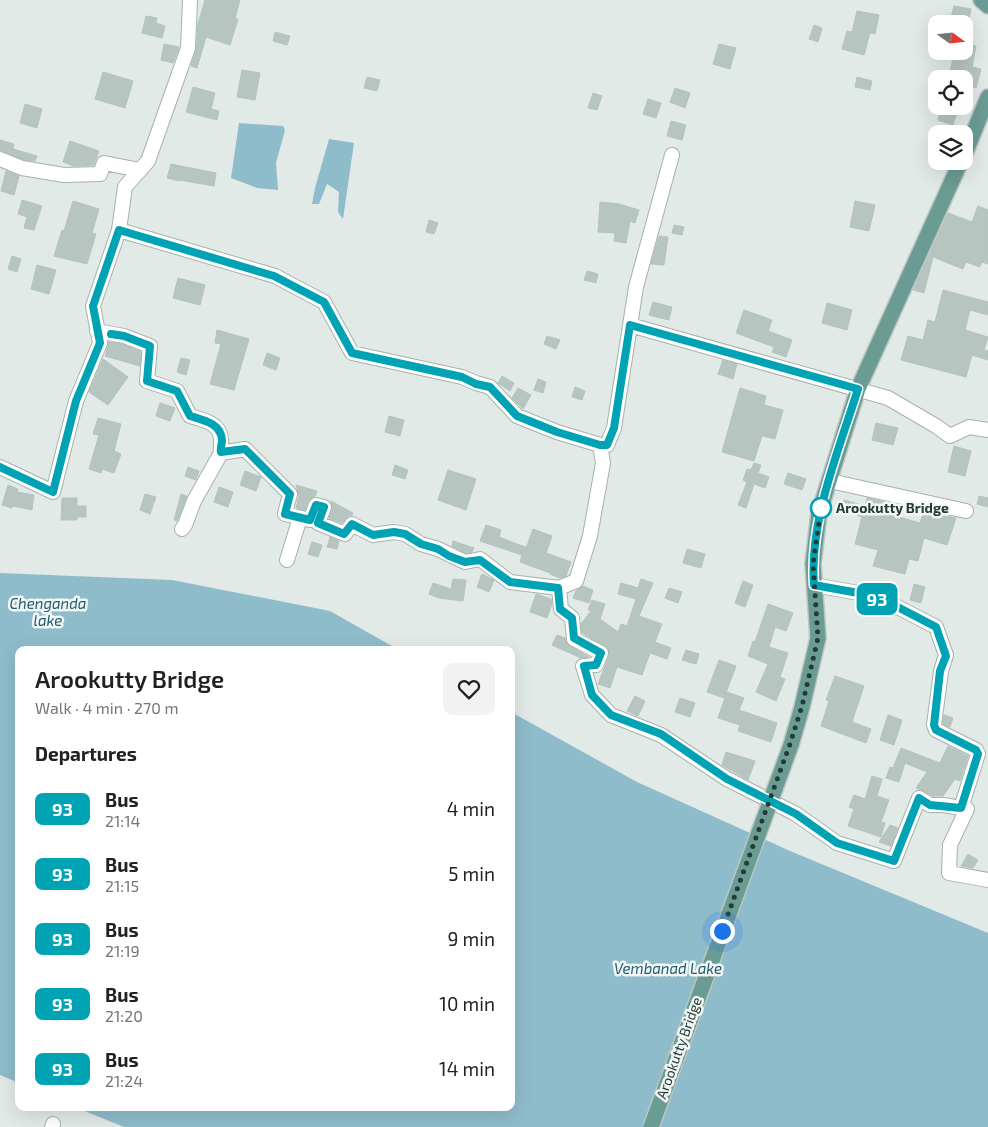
<!DOCTYPE html>
<meta charset="utf-8">
<style>
body{margin:0;font-family:"Exo 2",sans-serif;background:#f2f2f2;color:#202124;height:100vh;display:flex;flex-direction:column;font-size:19px;white-space:nowrap}
*{box-sizing:border-box;margin:0}
p{font-size:16px;color:#757577}
.icon{flex:none;width:28px;height:28px;fill:none;stroke:currentColor;stroke-width:2;stroke-linecap:round;stroke-linejoin:round}
.map{position:relative;flex:1;overflow:hidden}
.sheet{position:absolute;left:15px;top:646px;width:500px;height:465px;display:flex;flex-direction:column;background:#fff;border-radius:10px;box-shadow:0 5px 20px #0002}
.sheet>*{flex:none}
.badge{padding:0 10px;border-radius:8px;font-size:18px;line-height:32px}
.needle{width:32px;rotate:105deg}
.buttons{position:absolute;left:928px;top:15px;display:grid;gap:10px}
.buttons a{display:grid;place-items:center;width:45px;height:45px;border-radius:10px;background:#fff;box-shadow:0 5px 20px #0002;font-size:25px}
.you{position:absolute;width:25px;height:25px;margin:-12px;border:4px solid #fff;border-radius:50%;background:#1a73e8;box-shadow:0 0 0 8px #1a73e833}
.map>.badge{position:absolute;translate:-50% -50%;box-shadow:0 0 0 2px #fff}
h2{padding:0 20px;font-size:19px;line-height:45px}
.round{display:grid;place-items:center;flex:none;width:52px;height:52px;border-radius:10px;background:#f2f2f2}
.head{display:flex;align-items:center;justify-content:space-between;height:85px;padding:0 20px}
h1{font-size:24px;font-weight:600;line-height:38px}
ul{padding:0;list-style:none}
li{display:flex;align-items:center;gap:15px;height:65px;padding:0 20px}
li div{flex:1}
li b{display:block;font-size:19px}
li em{font-style:normal}
li .badge{min-width:55px;font-weight:700;text-align:center}
.map>svg:first-child{display:block}
.water{fill:#8ebccb}
.building{fill:#b7c5c0;stroke:#b4c3bf}
.lines{fill:none;stroke-linecap:round;stroke-linejoin:round}
.minor-casing{stroke:#a4b2ae;stroke-width:16}
.major-casing{stroke:#bdc4c3;stroke-width:18}
.minor{stroke:#fff;stroke-width:14}
.major{stroke:#6a9c94;stroke-width:15}
.major-bridge-casing{stroke:#bdc4c3;stroke-width:18;stroke-linecap:butt}
.major-bridge{stroke:#6a9c94;stroke-width:15}
.line-casing{stroke:#fff;stroke-width:11}
.line{stroke:#00a3b4;stroke-width:8}
.walk{stroke:#233a36;stroke-width:5;stroke-dasharray:0 9}
.stop-dot{fill:#fff;stroke:#00a3b4;stroke-width:2.5}
.labels{text-anchor:middle;stroke-width:5;stroke-linejoin:round;paint-order:stroke}
.stop-label{font-size:14px;font-weight:bold;fill:#233a36;stroke:#f2f7f5;text-anchor:start}
.street-label{font-size:14px;fill:#233a36;stroke:#f2f7f5}
.water-label{font-size:15px;font-style:italic;fill:#225c70;stroke:#f2f7f5}
</style>
<div class="map">
<svg width="988" height="1127" viewBox="0 0 988 1127">
<rect width="100%" height="100%" fill="#e1eae7"/>
<!-- water -->
<path class="water" d="M239,123L283,126L285,130L276,163L278,190L257,188L231,178Z
M329,139L354,143L343,219L338,212L339,192L327,184L319,204H312L315,188Z
M0,573L172,580L330,611L399,650H19V1083L0,1075Z
M511,712L637,782L790,851L988,933V1127H124L77,1108H511Z"/>
<!-- building -->
<path class="building" d="M205,0H240L235,18L238,19L230,45L206,37L197,68L191,66L196,51L198,24Z
M954,6L971,9L968,25L950,21Z
M857,11L879,15L875,34L870,33L864,55L842,49L847,31L852,32Z
M146,16L157,18L156,23L165,26L162,38L142,33Z
M814,25L822,28L818,42L809,39Z
M275,32L290,36L287,45L273,41Z
M164,44L179,47L173,63L161,60Z
M719,44L736,48L730,69L713,64Z
M964,44L976,46L972,67L981,69L976,88L964,85V79H948L955,51H964Z
M242,70L260,73L255,100L237,97Z
M103,72L133,81L125,108L95,99Z
M367,77L380,80L377,91L364,88Z
M857,77L872,81L870,90L855,87Z
M193,87L215,93L211,109L219,111L217,120L186,112Z
M675,88L690,93L685,108L670,102Z
M593,93L602,96L597,110L588,108Z
M648,99L661,103L656,118L643,114Z
M25,104L42,109L37,128L20,123Z
M941,106H959L953,125L938,120Z
M671,121L686,125L682,140L667,136Z
M0,140L14,144L13,149L37,156L35,161L24,160L0,150Z
M70,141L99,151L94,165L74,166L63,162Z
M171,164L216,173L214,186L179,180V181L167,178Z
M6,171L19,176L14,195L1,191Z
M22,200L42,206L34,230L24,228L27,217L18,214Z
M73,201L99,209L92,233L96,234L87,264L54,256L62,230L64,231Z
M855,201L875,205L869,231L850,227Z
M600,202L619,204L639,210L635,223L630,221L626,243L614,241L615,233L598,232Z
M978,206L988,210V264L982,262L980,267L966,262L963,269L933,257L924,293L913,290L948,213L972,222Z
M429,220L438,223L434,234L426,232Z
M674,225L684,227L682,235L672,233Z
M659,236L668,237L664,265L651,264Z
M12,256L21,259L17,272L8,269Z
M37,265L56,270L49,294L31,289Z
M587,271L598,274L596,283L584,280Z
M178,278L205,285L200,305L173,298Z
M943,290L988,302V315L970,310L965,330L988,337L984,350L988,351V360L972,355L966,377L901,360L908,336L923,340L928,320L935,322Z
M653,302L672,307L669,320L649,315Z
M827,303L852,310L847,330L822,323Z
M744,310L772,320L768,331L792,340L786,357L772,352L774,347L736,333Z
M217,330L249,339L234,390L210,384L221,344L215,343Z
M547,336L560,340L556,349L544,344Z
M109,342L122,344L141,352L140,366L105,356Z
M267,353L280,358L276,370L263,365Z
M181,358L190,360L186,375L177,372Z
M103,359L128,377L108,405L89,392Z
M723,360L737,364L733,379L718,374Z
M502,376L514,383L510,391L498,383Z
M538,379L546,382L543,393L534,390Z
M575,387L585,391L582,400L572,397Z
M518,388L531,395L523,409L512,398Z
M740,388L766,396L764,405L783,410L775,439L762,436L754,461L722,452Z
M160,403L175,408L170,421L156,416Z
M389,416L404,420L400,436L385,432Z
M98,418L121,424L114,451L121,454L114,473L102,469L101,473L89,469L99,435L93,434Z
M876,423L898,428L893,445L872,440Z
M954,446L971,451L965,476L948,472Z
M754,463L761,465L758,473L769,477L765,488L754,484L746,508L738,505L747,482L743,480L747,469L751,470Z
M395,465L408,470L405,479L392,475Z
M188,467L199,471L196,480L185,476Z
M448,470L476,479L466,510L438,500Z
M245,471L261,477L256,491L240,485Z
M788,473L806,479L802,490L784,484Z
M8,485L18,489L17,492L34,495L32,510L13,506L12,508L2,505Z
M296,485L317,491L315,496L308,501L305,510L296,508L299,496Z
M219,487L233,492L228,507L214,502Z
M145,494L156,497L150,514L140,510Z
M181,494L187,496L177,521L174,520Z
M979,496L988,498V507L977,504Z
M62,498H77V506H86V517H77V520H61Z
M867,498L902,506L899,517L920,523L924,511L956,518L947,545L924,538L918,561L909,559L905,574L873,566L878,550L855,544L862,517L841,510L844,500L865,506Z
M331,501L353,513L352,515L348,516L342,523L329,518L332,510Z
M486,525L501,530L499,537L525,547L527,546L533,529L552,536L546,553L571,562L566,576L560,578L550,574V573L520,562L522,555L480,541Z
M330,537L339,541L337,549L327,547Z
M453,541L474,548L472,552L466,553L452,546Z
M312,542L322,545L318,557L308,554Z
M687,549L705,554L701,568L683,563Z
M482,574L494,580L489,592L477,587Z
M453,579L466,580L463,601L439,598L429,594L433,583L451,589Z
M641,579L653,583L639,616L662,624L655,642L671,648L667,659L650,653L642,675L617,667L610,688L598,684L609,656L608,648L582,633L581,624L591,611L588,610L592,600L605,604L600,619L618,632L621,624L627,626L636,599L618,594L621,583L638,588Z
M743,581L753,585L745,607L735,603Z
M914,584L925,587L921,603L910,600Z
M583,586L593,590L589,603L573,598L576,591Z
M669,588L682,592L678,603L665,598Z
M536,594L551,599L552,604L547,618L530,612Z
M768,604L793,613L786,631L775,627L769,647L788,653L780,677L785,679L776,701L756,692L768,664L748,656L753,641L755,642Z
M557,635L565,638L567,643L570,646L589,657L581,658L552,645Z
M686,650L699,654L696,664L682,660Z
M719,660L736,666L724,698L707,692Z
M835,676L864,686L852,722L871,729L866,743L821,726L829,701L826,700Z
M727,692L744,698L739,710L777,723L771,742L738,731L740,725L718,718Z
M635,696L645,701L638,716L627,711Z
M680,698L695,703L690,717L675,712Z
M888,715L902,720L894,745L880,740Z
M944,715L953,718L950,727L943,724Z
M948,746L968,756L960,781L955,779L943,796H933L916,788L927,772L905,763L899,782L886,778L890,767L893,768L901,748L940,763Z
M726,752L755,761L748,780L722,765Z
M872,776L882,779L877,796L889,800L881,822L885,823L881,837L848,826L854,809L849,807L854,795L865,799Z
M890,825L898,828L891,846L879,842Z
M968,854L978,860L973,868L961,866Z"/>
<g class="lines">
<!-- minor casing -->
<g class="minor-casing">
<path id="minor" d="M190,0L188,48L148,161L125,187L119,230L275,276L324,302L352,353L462,377L476,383L490,387L517,416L557,432L600,445H607L614,428L636,287L672,155
M0,159L22,168L64,175L100,174L104,163L140,170
M630,325L888,398L936,426L950,436L969,427L988,430
M97,331L124,336L150,346L147,381L177,391L190,416C203,420 221,423 221,440C222,445 220,448 221,453L245,449L290,494L285,514L310,520L316,505L324,507L318,523L345,534L352,524L373,535L394,532L405,534L421,544L438,549L465,562L480,559L510,582L559,588
M600,445L603,463L590,536L576,581L559,588L561,609L572,618L574,639L601,653L596,665L583,666L592,695L611,715L661,735L727,779L796,814L837,843L894,861L919,798L930,805H943L967,809L950,845L949,873L988,880
M0,467L53,492L76,401L100,343L93,306L119,230
M830,481L966,511
M182,529L185,525L194,501L221,453
M287,560L300,518
M814,585L864,594L888,602L936,627L946,655L941,671L934,725L936,730L976,750L978,754L961,808
M52,1127L53,1124"/>
</g>
<!-- major casing -->
<g class="major-casing">
<path id="major" d="M981,0L988,6
M964,156L988,97
M791,745L802,707L818,638L813,564L819,513L858,389L961,161"/>
</g>
<!-- minor -->
<use href="#minor" class="minor"/>
<!-- major -->
<use href="#major" class="major"/>
<!-- major-bridge casing -->
<g class="major-bridge-casing">
<path id="major-bridge" d="M651,1127L791,745"/>
</g>
<!-- major-bridge -->
<use href="#major-bridge" class="major-bridge"/>
</g>
<g class="lines">
<!-- line casing -->
<g class="line-casing">
<path id="line" d="M0,467L53,492L76,401L100,343L93,306L119,230L274,276L324,302L352,353L462,377L476,384L490,387L517,416L557,432L600,445H607L614,428L630,325L858,389C839,450 809,520 814,585L864,594L888,602L936,627L946,656L940,671L934,725L936,730L976,750L978,754L961,808L930,805L919,798L894,861L837,843L796,814L727,779L661,734L611,715L592,695L584,666L596,665L601,653L574,638L572,618L560,609L558,588L510,582L480,560L465,562L449,556L438,549L421,544L405,534L394,532L373,535L352,524L344,534L318,523L324,507L316,505L310,520L285,514L290,494L245,449L221,452C220,448 222,445 222,440C221,423 203,420 190,416L177,391L147,381L150,346L124,336L111,334"/>
</g>
<!-- line -->
<use href="#line" class="line"/>
<!-- walk -->
<path class="walk" d="M722,931L790,744L802,706L818,638L813,564L821,508"/>
</g>
<!-- markers -->
<circle class="stop-dot" cx="821" cy="508" r="10"/>
<g class="labels">
<!-- stop labels -->
<g class="stop-label">
<text x="836" y="513">Arookutty Bridge</text>
</g>
<!-- street labels -->
<g class="street-label">
<text transform="translate(679 1048) rotate(-70)" y="5">Arookutty Bridge</text>
</g>
<!-- water labels -->
<g class="water-label">
<text x="48" y="609">Chenganda<tspan x="48" dy="17">lake</tspan></text>
<text x="668" y="974">Vembanad Lake</text>
</g>
</g>
</svg>
<div class="buttons">
<a><svg class="needle" viewBox="-14 -14 28 28"><path d="M0-13l5 13h-10z" fill="#e53935"/><path d="M0 13l5-13h-10z" fill="#757577"/></svg></a>
<a><svg class="icon" aria-label="locate" viewBox="0 0 24 24"><circle cx="12" cy="12" r="6"/><path d="M12 2v4M12 18v4M2 12h4M18 12h4"/></svg></a>
<a><svg class="icon" aria-label="layers" viewBox="0 0 24 24"><path d="M12 4l9 5-9 5-9-5zM3 14l9 5 9-5"/></svg></a>
</div>
<div class="you" style="left:722px;top:931px"></div>
<b class="badge" style="left:877px;top:599px;background:#00a3b4;color:#fff">93</b>
<section class="sheet">
<div class="head"><div><h1>Arookutty Bridge</h1><p>Walk · 4 min · 270 m</p></div><a class="round"><svg class="icon" aria-label="heart" viewBox="0 0 24 24"><path d="M12 20l-8-8c-3-5 5-10 8-4 3-6 11-1 8 4z"/></svg></a></div>
<h2>Departures</h2>
<ul>
<li><span class="badge" style="background:#00a3b4;color:#fff">93</span><div><b>Bus</b><p>21:14</p></div><em>4 min</em></li>
<li><span class="badge" style="background:#00a3b4;color:#fff">93</span><div><b>Bus</b><p>21:15</p></div><em>5 min</em></li>
<li><span class="badge" style="background:#00a3b4;color:#fff">93</span><div><b>Bus</b><p>21:19</p></div><em>9 min</em></li>
<li><span class="badge" style="background:#00a3b4;color:#fff">93</span><div><b>Bus</b><p>21:20</p></div><em>10 min</em></li>
<li><span class="badge" style="background:#00a3b4;color:#fff">93</span><div><b>Bus</b><p>21:24</p></div><em>14 min</em></li>
</ul>
</section>
</div>
